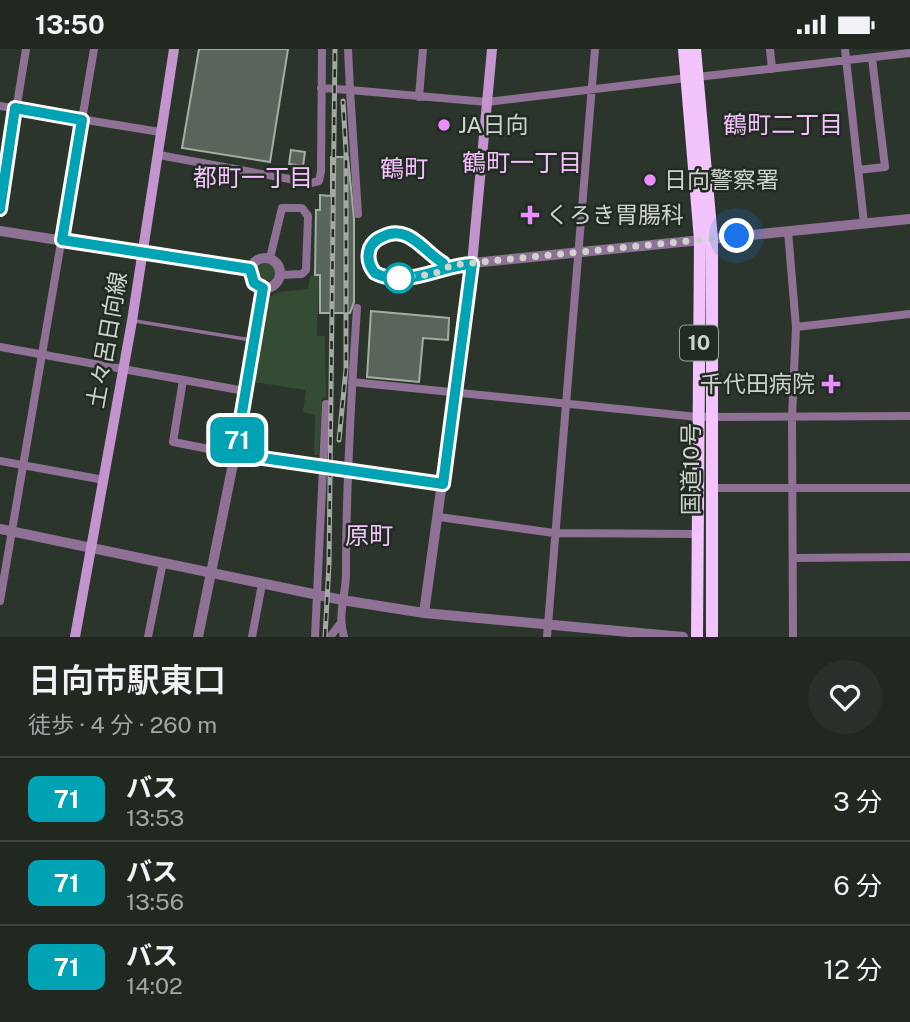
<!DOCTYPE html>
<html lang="ja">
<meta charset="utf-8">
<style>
body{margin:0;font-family:"Public Sans","Noto Sans JP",sans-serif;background:#293029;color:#f1f3f6;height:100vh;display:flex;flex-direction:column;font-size:26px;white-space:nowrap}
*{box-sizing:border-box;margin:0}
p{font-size:23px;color:#a2a6a5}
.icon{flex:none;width:38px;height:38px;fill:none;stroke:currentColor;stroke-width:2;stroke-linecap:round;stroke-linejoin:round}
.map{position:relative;height:588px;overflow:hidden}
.details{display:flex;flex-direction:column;background:#212820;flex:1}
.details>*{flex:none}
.badge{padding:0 14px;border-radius:10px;font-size:24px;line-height:46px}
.you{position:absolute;width:35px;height:35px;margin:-18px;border:5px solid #fff;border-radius:50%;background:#1a73e8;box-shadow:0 0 0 10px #1a73e833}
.map>.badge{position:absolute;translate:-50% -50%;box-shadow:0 0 0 4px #fff}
.round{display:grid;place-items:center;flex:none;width:74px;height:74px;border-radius:37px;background:#293029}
.head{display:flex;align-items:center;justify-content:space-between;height:119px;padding:0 28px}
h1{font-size:33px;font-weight:600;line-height:52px}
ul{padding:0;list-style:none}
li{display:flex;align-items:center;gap:21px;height:84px;padding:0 28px;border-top:2px solid #3e443e}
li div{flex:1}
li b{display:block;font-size:26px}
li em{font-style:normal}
li .badge{min-width:77px;font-weight:700;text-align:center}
.status{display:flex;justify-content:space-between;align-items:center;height:49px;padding:0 35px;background:#212820;direction:ltr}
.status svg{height:19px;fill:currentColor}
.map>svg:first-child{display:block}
.green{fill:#344c33}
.building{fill:#5a645a;stroke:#a3aea3;stroke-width:2}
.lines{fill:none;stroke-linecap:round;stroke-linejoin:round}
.service{stroke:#8f7195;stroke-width:3.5}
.minor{stroke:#8f7195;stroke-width:8}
.tertiary{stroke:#8f7195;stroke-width:10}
.secondary{stroke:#c394cd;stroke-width:10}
.trunk{stroke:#f2c4fb;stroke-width:12}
.rail-casing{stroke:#a3a9a2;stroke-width:5}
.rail{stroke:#222b22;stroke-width:2.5;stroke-dasharray:8;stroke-linecap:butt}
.line-casing{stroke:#fff;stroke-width:16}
.line{stroke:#00a3b4;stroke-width:10}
.walk{stroke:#ced3cd;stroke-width:7;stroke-dasharray:0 12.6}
.poi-dot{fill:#ea8dfd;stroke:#222b22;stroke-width:2.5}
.stop-dot{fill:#fff;stroke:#00a3b4;stroke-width:3.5}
.labels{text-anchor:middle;stroke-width:5;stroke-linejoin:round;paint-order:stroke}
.shield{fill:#222b22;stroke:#9aa19a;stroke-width:2}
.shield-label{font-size:21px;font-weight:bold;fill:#ced3cd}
.poi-label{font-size:23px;fill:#ced3cd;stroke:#222b22;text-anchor:start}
.street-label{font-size:23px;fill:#ced3cd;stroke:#222b22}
.neighbourhood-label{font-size:24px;fill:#f5c1ff;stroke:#222b22}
</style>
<div class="status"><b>13:50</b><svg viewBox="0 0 49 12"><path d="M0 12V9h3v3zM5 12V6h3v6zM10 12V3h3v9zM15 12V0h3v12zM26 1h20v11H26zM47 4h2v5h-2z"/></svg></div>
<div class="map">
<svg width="910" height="588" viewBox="0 0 910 588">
<rect width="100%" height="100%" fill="#2c352b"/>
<!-- green -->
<path class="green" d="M257 223a9 9 0 1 1 18 0a9 9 0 1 1-18 0Z
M310,227H319L317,287H325L326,348L322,349L319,406H314L315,366L303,363L306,341L254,333L270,248L279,243L308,240Z"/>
<!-- building -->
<path class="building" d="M199,0H288L270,113L182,99Z
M291,101L305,103L303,117L289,115Z
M331,108H348L354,170V253L350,264H320V226H315L316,161H320V146L331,147Z
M371,262L449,269L448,291L423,289L419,333L367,328Z"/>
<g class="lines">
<!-- service -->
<path class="service" d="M135,272L251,291"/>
<!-- minor -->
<path class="minor" d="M348,0L350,41L487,53L687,29
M770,0L772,20
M845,0L864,174
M697,28L910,4
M321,39L350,41L358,165
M419,48L423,0
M0,57L160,83
M159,106L311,134L319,132L321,123L322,0
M858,121L885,118L872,9
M0,160L26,0
M788,182L796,278L792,369L793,588
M404,185C422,193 431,212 452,216C433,228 396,234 375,224L369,213L373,194L386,186Z
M270,209L282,159H302L308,167L306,221L302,225L281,226
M796,278L910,265
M0,298L245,342
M183,331L173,393L235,405
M352,333L698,368L910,367
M0,412L104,431
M712,439H910
M439,468L554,484L698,485
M793,509L910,508
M0,552L94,0
M148,588L163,513
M252,588L262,535
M315,588L326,355
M330,588L340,575
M344,588C337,565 346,547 346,524C346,435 351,348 357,259
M547,588L595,0"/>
<!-- tertiary -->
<path class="tertiary" d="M0,182L250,221
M250 224a15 15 0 1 1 30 0a15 15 0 1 1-30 0Z
M452,216L910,170
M235,405L443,435
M0,480L342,551L424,564L683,588
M424,564L472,215
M198,588L235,405L263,239"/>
<!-- secondary -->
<path class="secondary" d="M472,215L492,0
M75,588L132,272L174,0"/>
<!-- trunk -->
<path class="trunk" d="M684,0L700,191L697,588
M695,0L712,190V588"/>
<!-- rail casing -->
<g class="rail-casing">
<path id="rail" d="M339,391L346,320V103L343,52
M325,588L329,515L335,0"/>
</g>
<!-- rail -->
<use href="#rail" class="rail"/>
</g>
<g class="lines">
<!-- line casing -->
<g class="line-casing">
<path id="line" d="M0,160L15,59L82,71L62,191L250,220L254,234L263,239L235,405L443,435L472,215C441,216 406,240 375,224C369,217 367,208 370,199C373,193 377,190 382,188C408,174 424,203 443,214"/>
</g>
<!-- line -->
<use href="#line" class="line"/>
<!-- walk -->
<path class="walk" d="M399,229H393L434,225L452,216L737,187"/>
</g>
<!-- markers -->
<g class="poi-dot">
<circle cx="444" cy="76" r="7"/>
<circle cx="650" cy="131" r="7"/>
<path d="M526.5 155.5h7v7h7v7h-7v7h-7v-7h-7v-7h7z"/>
<path d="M827.5 324.5h7v7h7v7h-7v7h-7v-7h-7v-7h7z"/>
</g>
<circle class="stop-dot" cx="399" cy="229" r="14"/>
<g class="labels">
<!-- shield labels -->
<rect class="shield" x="680" y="276.5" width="38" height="35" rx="5"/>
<g class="shield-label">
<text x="699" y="301">10</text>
</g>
<!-- poi labels -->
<g class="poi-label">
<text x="458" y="84">JA日向</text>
<text x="664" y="139">日向警察署</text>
<text x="546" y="174">くろき胃腸科</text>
<text x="815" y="343" text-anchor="end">千代田病院</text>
</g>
<!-- street labels -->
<g class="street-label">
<text transform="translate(107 291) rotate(-80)" y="8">土々呂日向線</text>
<text transform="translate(691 420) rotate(-90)" y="8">国道10号</text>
</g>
<!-- neighbourhood labels -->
<g class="neighbourhood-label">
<text x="783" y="84">鶴町二丁目</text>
<text x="522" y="122">鶴町一丁目</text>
<text x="404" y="128">鶴町</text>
<text x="253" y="137">都町一丁目</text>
<text x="369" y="495">原町</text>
</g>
</g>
</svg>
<div class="you" style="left:737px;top:187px"></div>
<b class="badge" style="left:237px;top:391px;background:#00a3b4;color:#fff">71</b>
</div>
<section class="details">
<div class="head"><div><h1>日向市駅東口</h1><p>徒歩 · 4 分 · 260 m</p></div><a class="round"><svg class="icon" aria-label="heart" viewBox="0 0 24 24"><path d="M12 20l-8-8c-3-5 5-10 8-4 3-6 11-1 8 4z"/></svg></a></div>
<ul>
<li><span class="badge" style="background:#00a3b4;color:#fff">71</span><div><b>バス</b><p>13:53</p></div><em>3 分</em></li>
<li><span class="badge" style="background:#00a3b4;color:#fff">71</span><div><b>バス</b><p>13:56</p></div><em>6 分</em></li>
<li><span class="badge" style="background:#00a3b4;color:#fff">71</span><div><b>バス</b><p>14:02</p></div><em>12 分</em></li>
</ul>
</section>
